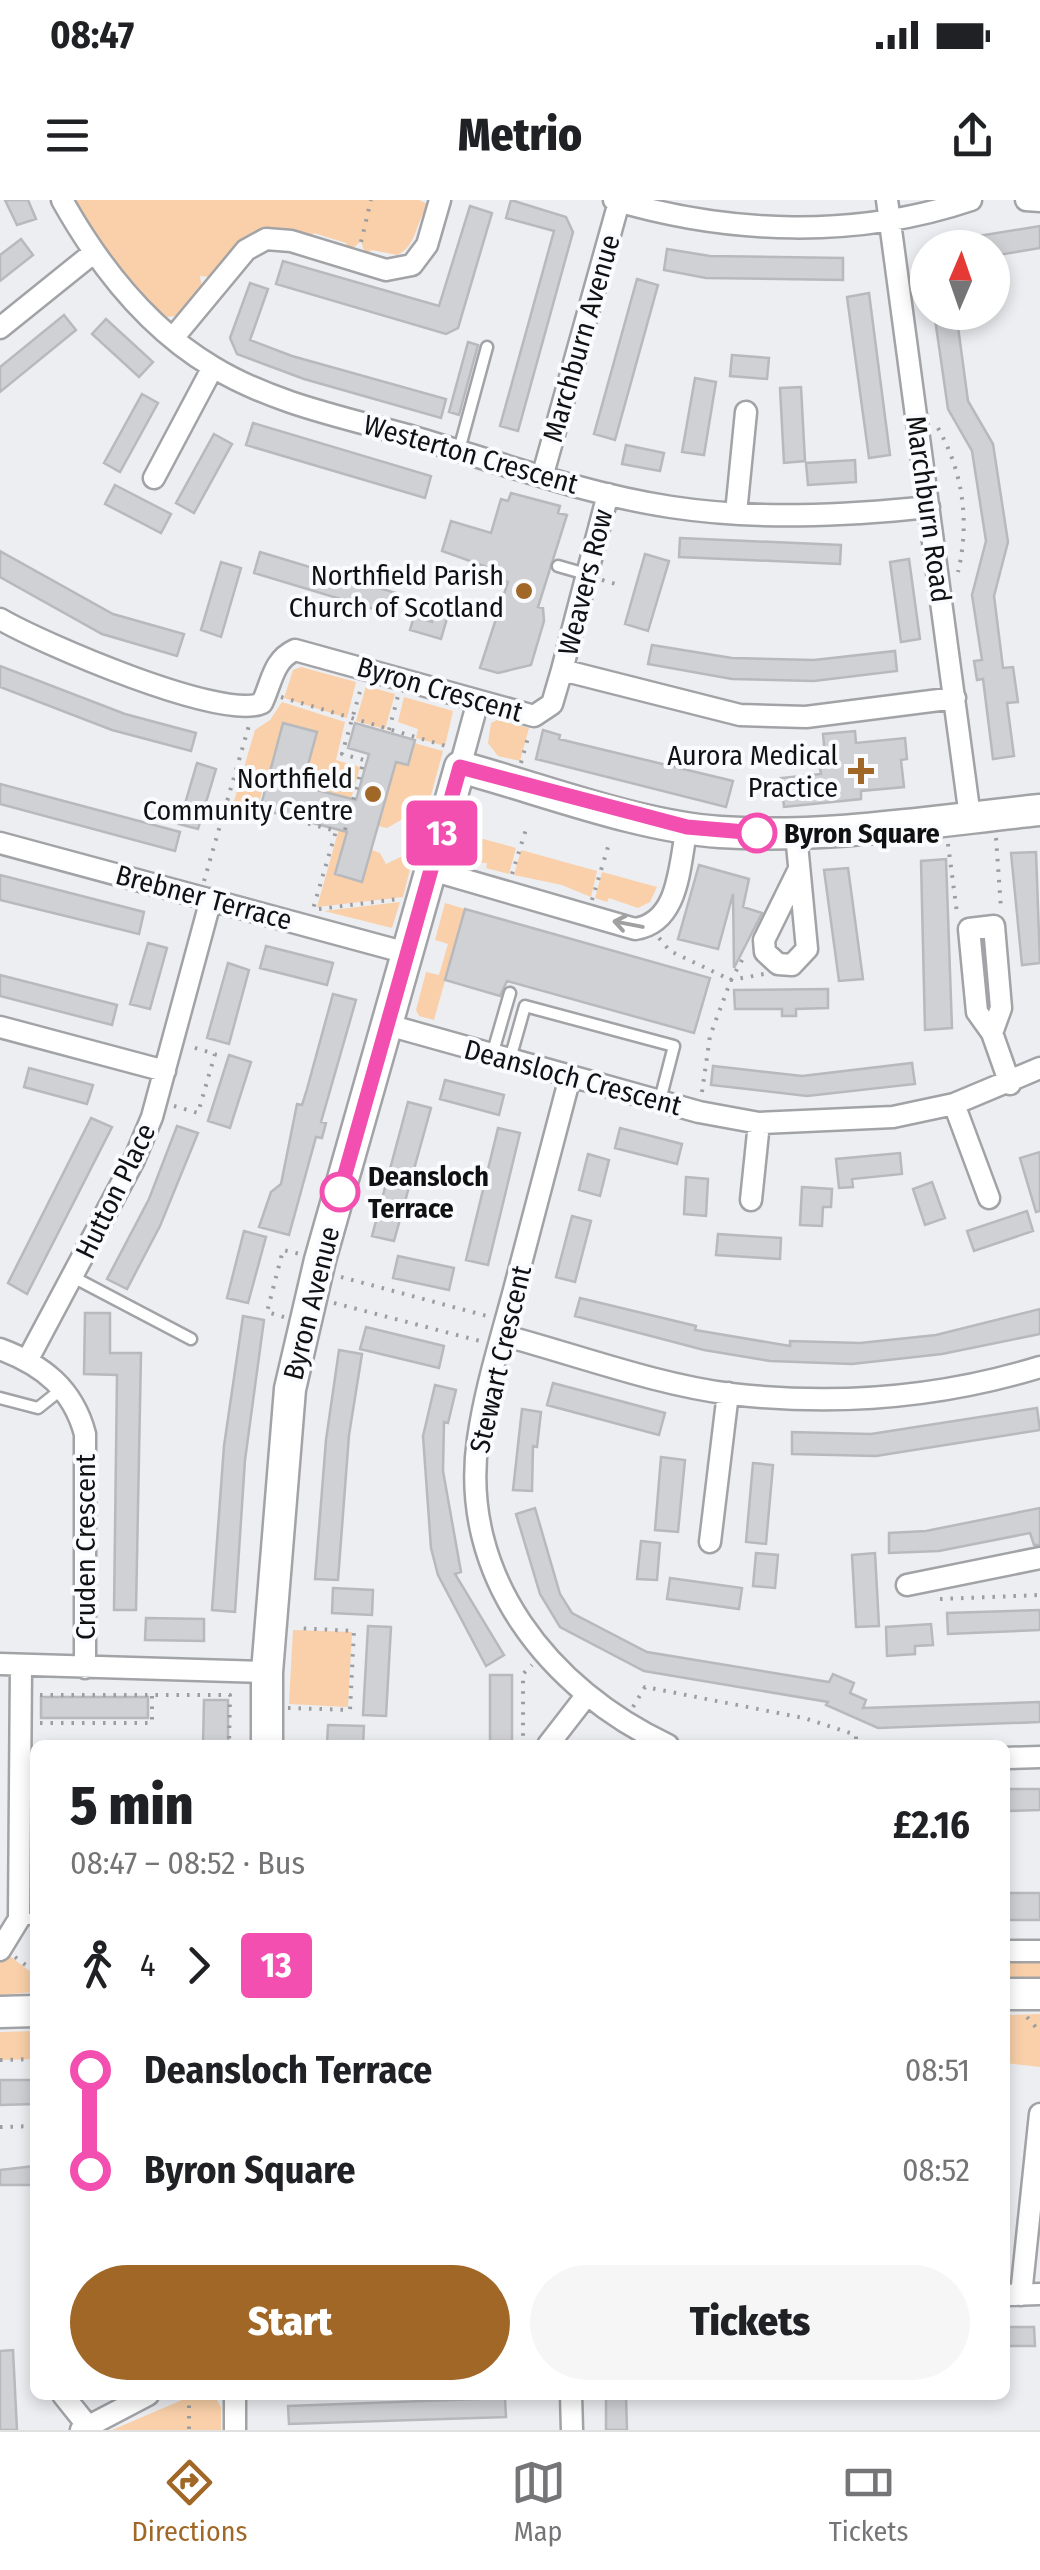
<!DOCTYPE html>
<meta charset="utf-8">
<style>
body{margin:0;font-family:"Fira Sans Condensed",sans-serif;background:#f6f6f6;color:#202124;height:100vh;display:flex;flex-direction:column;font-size:38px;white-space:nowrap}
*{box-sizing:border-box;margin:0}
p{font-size:32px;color:#757577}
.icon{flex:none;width:55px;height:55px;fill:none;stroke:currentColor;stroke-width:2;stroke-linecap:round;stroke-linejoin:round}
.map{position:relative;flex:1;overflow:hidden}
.details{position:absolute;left:30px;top:1540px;width:980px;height:660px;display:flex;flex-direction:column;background:#fff;border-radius:15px;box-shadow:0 5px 15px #0003}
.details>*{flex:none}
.badge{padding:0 20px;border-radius:8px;font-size:35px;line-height:65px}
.needle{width:65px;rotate:2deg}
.buttons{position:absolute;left:910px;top:30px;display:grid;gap:20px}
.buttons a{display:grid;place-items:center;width:100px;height:100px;border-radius:50%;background:#fff;box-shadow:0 5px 15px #0003;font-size:50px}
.map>.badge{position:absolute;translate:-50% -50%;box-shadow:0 0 0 5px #fff}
.legs{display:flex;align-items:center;gap:15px;height:110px;padding:0 40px;font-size:32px}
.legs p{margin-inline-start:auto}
.head{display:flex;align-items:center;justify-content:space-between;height:170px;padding:0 40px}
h1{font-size:55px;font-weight:800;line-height:75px}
.cta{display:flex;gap:20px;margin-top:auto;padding:20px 40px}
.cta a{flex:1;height:115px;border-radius:60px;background:#a16727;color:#fff;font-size:40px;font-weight:800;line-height:115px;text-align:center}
.cta a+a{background:#f6f6f6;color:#202124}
ul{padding:0 40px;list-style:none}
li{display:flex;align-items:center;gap:35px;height:100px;font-size:38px}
li i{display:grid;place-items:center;width:15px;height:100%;margin:0 12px;background:currentColor}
li i::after{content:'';width:25px;height:25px;margin:-12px;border:8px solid;border-radius:50%;background:#fff}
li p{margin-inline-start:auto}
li:first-child i{background:linear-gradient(#0000 50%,currentColor 0)}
li:last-child i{background:linear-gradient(currentColor 50%,#0000 0)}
.status{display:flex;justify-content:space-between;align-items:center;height:70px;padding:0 50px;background:#fff;direction:ltr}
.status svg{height:28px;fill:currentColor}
header{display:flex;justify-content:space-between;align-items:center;height:130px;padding:0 40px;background:#fff;font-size:45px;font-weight:800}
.tabs{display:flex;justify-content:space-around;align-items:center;height:140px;border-top:2px solid #e0e0e0;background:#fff;font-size:28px;color:#757577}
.tabs a{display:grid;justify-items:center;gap:5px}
.tabs .active{color:#a16727}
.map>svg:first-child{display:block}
.green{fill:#f9d0a9}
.building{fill:#d0d1d5;stroke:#b8b9bc;stroke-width:2.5}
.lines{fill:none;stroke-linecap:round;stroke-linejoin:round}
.lane-casing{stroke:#a2a3a6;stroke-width:15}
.street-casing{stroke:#a2a3a6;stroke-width:25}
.secondary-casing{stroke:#a2a3a6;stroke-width:35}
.path{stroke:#9c9da0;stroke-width:4;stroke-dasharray:2.5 8;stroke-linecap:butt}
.lane{stroke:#fff;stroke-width:10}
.street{stroke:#fff;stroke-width:20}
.secondary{stroke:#fff;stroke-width:30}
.oneway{stroke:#a0a0a0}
.line-1-casing{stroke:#fff;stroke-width:22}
.line-1{stroke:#f24fb0;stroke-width:15}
.poi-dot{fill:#a16727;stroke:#fafbfe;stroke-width:4}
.stop-1-dot{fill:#fff;stroke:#f24fb0;stroke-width:5}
.labels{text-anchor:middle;stroke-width:8;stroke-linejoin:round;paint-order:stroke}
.street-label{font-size:28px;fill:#111112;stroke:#fafbfe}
.poi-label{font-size:28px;fill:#111112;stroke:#fafbfe;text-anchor:end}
.stop-label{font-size:28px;font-weight:bold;fill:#111112;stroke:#fafbfe;text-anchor:start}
</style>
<div class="status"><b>08:47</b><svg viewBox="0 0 49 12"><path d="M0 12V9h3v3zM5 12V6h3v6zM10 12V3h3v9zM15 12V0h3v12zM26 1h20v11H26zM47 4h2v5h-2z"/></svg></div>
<header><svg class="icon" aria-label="menu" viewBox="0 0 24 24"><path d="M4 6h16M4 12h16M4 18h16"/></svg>Metrio<svg class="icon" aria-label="share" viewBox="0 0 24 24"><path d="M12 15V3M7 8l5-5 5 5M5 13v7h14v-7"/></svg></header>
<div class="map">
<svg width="1040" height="2230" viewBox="0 0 1040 2230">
<rect width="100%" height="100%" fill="#eceef1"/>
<!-- green -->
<path class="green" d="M74,0H419L430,5C414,20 419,45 397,55L372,50L365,54L361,41L350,51L346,43L314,33L308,38C254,23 245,36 212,77L200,76L202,89L178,116L165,117C125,91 95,42 74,0Z
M301,467L356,482L347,518L284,498L293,470Z
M366,486L395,494L385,529L356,521Z
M404,497L453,511L445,546L416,538L418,529L398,522Z
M282,502L345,522L336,560L360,567L351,599L309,588L313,575L306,572L316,533L265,580L258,607L234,601L255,530L270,520Z
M497,520L529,528L520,561L498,556L488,543L491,523Z
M414,543L443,551L420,636L412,623L401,620L387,628L378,626L397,562L408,564Z
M339,629L347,632L335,674L362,682L372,650L380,653L386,664L415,650L403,697L317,707Z
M476,637L516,648L509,674L486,668L487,663L463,662L458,655L460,648L472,651Z
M521,650L597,671L591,697L562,685L514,675Z
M602,672L657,687L650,702L638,708L609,698L607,702L595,698Z
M400,702L392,728L324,711Z
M445,703L465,709L434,820L419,816L416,810L426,772L439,775L448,744L435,740Z
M293,1430L352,1432L348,1507L289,1504Z
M7,1754L35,1775V1792L0,1795V1759Z
M1005,1759H1040V1786H1005Z
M1040,1814V1867L1005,1863V1815Z
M35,1831V1859L0,1860V1832Z
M214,2195L221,2207V2230H112L189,2197Z"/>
<!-- building -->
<path class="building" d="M5,0H28L36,19L17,25Z
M511,0L566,17L573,32L518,231L500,226L554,31L506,18Z
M470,6L492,13L458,128L446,134L276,84L283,61L439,106Z
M1040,26V48L992,56V48H960V39Z
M21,39L33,55L0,81V55Z
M667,49L710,56L843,58V80L706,78L664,70Z
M637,79L658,85L615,240L594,234Z
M250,83L268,89L250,140L292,156L446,199L441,218L304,179L237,154L230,138Z
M869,93L890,255L869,258L847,97Z
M934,112H956L968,201L993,244L1008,342L994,396L1003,468L1013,467L1018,502L1007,503L1014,556L993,559L983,479L977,480L974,461L982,460L972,395L986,341L972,251L948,209Z
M64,115L76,130L0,192V167Z
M106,119L153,162L139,177L92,134Z
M468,142L478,145L459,215L449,212Z
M732,155L769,158L767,179L730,176Z
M695,178L716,182L704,255L682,252Z
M801,187L805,261L784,263L780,188Z
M142,194L158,203L120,272L104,263Z
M253,223L431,276L425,298L246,245Z
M214,234L232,244L194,313L176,303Z
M626,245L664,253L660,271L622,264Z
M855,260L856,282L808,285L806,263Z
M115,285L171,314L161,333L105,304Z
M511,293L560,306L558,313L567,315L538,407L543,408L544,421L531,465L498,473L480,468L508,382L499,378L501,372L442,351L451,321L491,333L501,299L508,301Z
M680,338L841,345L840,364L679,357Z
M0,351L113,414L184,434L177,456L102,434L0,377Z
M260,352L396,393L390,414L254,373Z
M645,354L669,361L648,431L625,424Z
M909,359L920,439L901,442L890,362Z
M221,362L241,368L221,437L201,430Z
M435,411L448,415L441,439L410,430L414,416L432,422Z
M652,445L732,458L814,460L895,451L897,471L814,481L732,479L648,464Z
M0,466L125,514L196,533L191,551L112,530L0,487Z
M283,523L317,532L306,572L313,574L309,588L356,600L369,554L348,548L355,523L415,540L408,565L396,562L362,682L335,674L347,632L260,609Z
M543,530L560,535L559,539L733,581L726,607L536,559Z
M855,531L856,543L905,538L907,559L901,560L904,587L861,591V599L784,607L781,578L821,574L820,568L826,567L823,534Z
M197,563L216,569L198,629L179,624Z
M0,584L180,632L175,651L0,604Z
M1036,652L1040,763L1022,765L1011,653Z
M946,659L952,828L925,830L921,661Z
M699,665L749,679L743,707L762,713L734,768L733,694L718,749L678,739Z
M848,668L863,779L839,781L824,670Z
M0,675L144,712L139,734L0,700Z
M465,709L710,778L694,833L507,781L500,796L445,780Z
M148,743L167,748L150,809L130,804Z
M266,746L333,763L327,785L260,768Z
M228,763L249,770L229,844L207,838Z
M0,775L117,805L112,825L0,796Z
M828,789V808L796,809V816H782V809H735L734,790Z
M333,794L356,800L321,922L326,923L322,938L316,937L289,1035L259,1027L271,992L281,984L297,904L302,905L307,889Z
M229,855L251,862L230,928L208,921Z
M912,863L915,884L807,896L711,885L713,866L802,876Z
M29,868L93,885L87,904L24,887Z
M445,880L504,895L499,915L440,899Z
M408,902L431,908L394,1041L372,1036Z
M91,918L112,927L27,1094L8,1083Z
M177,926L198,933L160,1026L127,1089L107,1079L149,999Z
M498,928L520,933L488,1065L466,1060Z
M620,928L682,944L677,964L615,948Z
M1040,952V1011L1036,1012L1020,958Z
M900,953L902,974L852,979L853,987L839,988L836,959Z
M588,954L609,960L600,996L579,990Z
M686,977L708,979L706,1016L684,1014Z
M932,982L945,1018L925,1025L913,989Z
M802,987L832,989L831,1007H823L822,1026L800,1025Z
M1027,1011L1033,1031L974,1051L967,1031Z
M572,1016L591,1021L575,1082L556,1077Z
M244,1031L266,1037L248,1103L227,1098Z
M718,1034L781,1038L780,1059L716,1055Z
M398,1056L454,1068L449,1090L393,1078Z
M580,1098L696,1126L695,1130L790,1146V1141L860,1143L936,1135L1040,1109V1134L942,1154L852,1164L770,1161L704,1150L575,1116Z
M85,1113H110V1153H141L136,1410H114L117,1175L84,1174Z
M243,1116L264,1120L245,1260L235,1412L212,1410L224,1246Z
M366,1127L444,1146L439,1168L360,1149Z
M339,1150L362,1154L349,1235L338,1380L315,1379L326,1240Z
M553,1183L665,1213L659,1235L547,1205Z
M435,1185L456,1190L448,1223L444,1222L443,1271L461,1372L455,1374L504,1455L486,1466L438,1375L431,1348L423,1236Z
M1037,1208L1040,1230L876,1256L792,1254V1232L871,1234Z
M522,1209L541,1212L537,1247L533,1246L532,1291L513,1290Z
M661,1257L685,1260L678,1332L655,1330Z
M753,1263L773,1265L766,1344L746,1342Z
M535,1308L560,1394L572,1413L647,1452L829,1482L833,1474L854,1483L850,1493L866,1500L863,1508L1040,1502V1522L878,1528L826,1505L828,1502L644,1471L560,1427L540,1394L516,1314Z
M1040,1308V1345H1034L1030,1333L939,1351L889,1353V1333L926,1331Z
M641,1341L660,1343L657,1380L637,1379Z
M756,1353L778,1355L775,1388L753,1386Z
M875,1353L879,1426L856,1427L852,1355Z
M670,1378L742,1388L739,1409L667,1399Z
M333,1388L373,1390L372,1415L332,1413Z
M1040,1410V1430L948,1434L947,1413Z
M146,1418L204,1419V1441L145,1440Z
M931,1424L933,1445L915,1446V1454L887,1456L886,1427Z
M368,1426L391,1427L386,1516L363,1515Z
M490,1475H512V1541H490Z
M41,1497H148V1518H41Z
M204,1500H228V1545H203Z
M328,1525L364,1526L363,1545H327Z
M1005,1589H1040V1610L1006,1611Z
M1005,1693H1040V1720H1005Z
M0,1880H35V1904L0,1905Z
M35,1966V1985H0V1970Z
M1005,2127H1034L1035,2146H1005Z
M13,2150L17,2230H0V2151Z
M606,2195H626L627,2230H606Z
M505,2198L506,2217L289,2224L288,2206Z"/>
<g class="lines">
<!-- lane casing -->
<g class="lane-casing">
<path id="lane" d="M459,250L487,147
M558,366L586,374
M492,855L510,793
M510,859L525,806L674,846L660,900
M73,1077L191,1139
M0,1198L38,1208L63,1188
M19,1719H35"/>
</g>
<!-- street casing -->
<g class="street-casing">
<path id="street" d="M62,0C99,66 147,128 213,167C274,204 347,218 414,237C498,262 584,294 671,307C756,320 843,316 929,307
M614,0C729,34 856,39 971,0
M887,0L970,617
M1026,0L1040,1
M0,128L92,54
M173,138L246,50L266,39L291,41L386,70L412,65L427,45L440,0
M543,274L619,2
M154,278L213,167
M736,313L746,212
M0,419C41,443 224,522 262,503C272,482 273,460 295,450L534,516L552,504L562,470L740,515L806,517L955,498
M562,470L608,294
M460,567L478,501
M796,634L807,749L792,765L778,764L765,752L764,740L799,669
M0,643L407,753
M431,670L635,729C680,722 679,665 687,627
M388,825L699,912L759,923L893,917L954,904L1040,868
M0,827L165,871
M992,833L1001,808L994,726L969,729L977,812L992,833L1010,884
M570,877C551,948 532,1019 514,1090C501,1139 485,1189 478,1239C458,1376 550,1490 668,1545
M954,904L989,998
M751,1000L759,923
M502,1135C574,1154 657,1185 731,1194C836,1206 939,1198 1040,1167
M0,1149C43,1165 73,1189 85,1234V1468
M28,1159L134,960L152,917L211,699
M710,1342L728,1193
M907,1385L1040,1358
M0,1464L267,1472
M548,1545L586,1496
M1005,1558L1040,1557
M0,1750L19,1719L21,1466
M1005,1751H1040
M1005,2095L1040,2094
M1021,2095L1040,1914
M63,2195L87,2225
M235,2195V2230
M571,2195L572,2230
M81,2230L148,2195"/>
</g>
<!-- secondary casing -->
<g class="secondary-casing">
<path id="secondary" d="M267,1545V1472L290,1189L320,1060L460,567C542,589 636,626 720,632C826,639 934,621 1040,610
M1005,1794H1040
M0,1812L35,1811"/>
</g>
<!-- path -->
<path class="path" d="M361,42L371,0
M938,228C963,272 970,322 958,372
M602,380L616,384
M281,497L449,547
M389,530L398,496
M521,563L529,534
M227,602L336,631L313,709
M345,630L364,560L342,554L361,488
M996,638L1001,708
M948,644L957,713
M512,674L527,626
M204,681L250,522
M592,700L608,647
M319,709L398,699
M659,738L670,751L731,780L746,753
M702,892L710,836L731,780L764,774
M174,906L198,913L215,854L192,847
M341,1077L487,1116
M334,1103L480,1141
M284,1117L267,1112L283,1050L300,1054
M940,1399L1040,1395
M40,1495H230L229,1545
M633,1507L645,1487L804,1518L856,1535V1545
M288,1508L350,1510L354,1431L296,1428
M40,1523H152V1495
M528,1545L523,1536V1474L532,1465
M15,1757L35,1772
M1027,1817L1040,1832
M0,1860L35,1859
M0,1927L35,1926
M189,2195V2230"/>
<!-- lane -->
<use href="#lane" class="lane"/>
<!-- street -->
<use href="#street" class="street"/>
<!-- secondary -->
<use href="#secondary" class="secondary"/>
</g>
<!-- one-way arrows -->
<defs><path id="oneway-shaft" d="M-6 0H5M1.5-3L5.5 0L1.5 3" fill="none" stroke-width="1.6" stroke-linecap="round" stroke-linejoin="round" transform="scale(2.5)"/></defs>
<use class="oneway" href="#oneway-shaft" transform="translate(628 724) rotate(-169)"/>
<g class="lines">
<!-- line-1 casing -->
<g class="line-1-casing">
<path id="line-1" d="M340,992L460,567L687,627L757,633"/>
</g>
<!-- line-1 -->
<use href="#line-1" class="line-1"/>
</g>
<!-- markers -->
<g class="poi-dot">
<circle cx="524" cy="391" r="10"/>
<path d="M856 556h10v10h10v10h-10v10h-10v-10h-10v-10h10z"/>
<circle cx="373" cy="594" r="10"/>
</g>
<g class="stop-1-dot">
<circle cx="757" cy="633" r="18"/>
<circle cx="340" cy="992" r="18"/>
</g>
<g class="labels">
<!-- street labels -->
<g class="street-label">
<text transform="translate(581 138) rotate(-74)" y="10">Marchburn Avenue</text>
<text transform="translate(471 254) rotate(16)" y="10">Westerton Crescent</text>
<text transform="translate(929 309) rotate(82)" y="10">Marchburn Road</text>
<text transform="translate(585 382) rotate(-76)" y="10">Weavers Row</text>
<text transform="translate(440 489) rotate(16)" y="10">Byron Crescent</text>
<text transform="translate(204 697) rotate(15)" y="10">Brebner Terrace</text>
<text transform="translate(573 877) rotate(15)" y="10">Deansloch Crescent</text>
<text transform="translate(115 991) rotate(-64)" y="10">Hutton Place</text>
<text transform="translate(311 1103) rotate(-76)" y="10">Byron Avenue</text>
<text transform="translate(500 1159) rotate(-77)" y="10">Stewart Crescent</text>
<text transform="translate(85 1347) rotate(-90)" y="10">Cruden Crescent</text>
</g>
<!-- poi labels -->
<g class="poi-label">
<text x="504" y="385">Northfield Parish<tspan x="504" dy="32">Church of Scotland</tspan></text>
<text x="838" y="565">Aurora Medical<tspan x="838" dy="32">Practice</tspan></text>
<text x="353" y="588">Northfield<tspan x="353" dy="32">Community Centre</tspan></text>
</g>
<!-- stop labels -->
<g class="stop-label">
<text x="784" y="643">Byron Square</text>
<text x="368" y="986">Deansloch<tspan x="368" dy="32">Terrace</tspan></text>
</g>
</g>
</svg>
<div class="buttons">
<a><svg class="needle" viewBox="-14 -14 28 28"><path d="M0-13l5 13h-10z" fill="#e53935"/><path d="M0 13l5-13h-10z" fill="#757577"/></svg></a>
</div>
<b class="badge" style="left:442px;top:633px;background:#f24fb0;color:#fff">13</b>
<section class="details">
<div class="head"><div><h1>5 min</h1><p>08:47 – 08:52 · Bus</p></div><b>£2.16</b></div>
<div class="legs"><svg class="icon" aria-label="walk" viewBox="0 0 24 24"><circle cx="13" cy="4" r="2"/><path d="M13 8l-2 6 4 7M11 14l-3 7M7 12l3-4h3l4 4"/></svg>4<svg class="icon" aria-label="forward" viewBox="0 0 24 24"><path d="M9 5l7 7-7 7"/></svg><b class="badge" style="background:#f24fb0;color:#fff">13</b></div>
<ul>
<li><i style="color:#f24fb0"></i><b>Deansloch Terrace</b><p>08:51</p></li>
<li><i style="color:#f24fb0"></i><b>Byron Square</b><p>08:52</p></li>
</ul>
<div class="cta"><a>Start</a><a>Tickets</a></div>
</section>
</div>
<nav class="tabs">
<a class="active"><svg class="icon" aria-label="directions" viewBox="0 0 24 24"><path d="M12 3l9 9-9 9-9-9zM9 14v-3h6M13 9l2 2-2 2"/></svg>Directions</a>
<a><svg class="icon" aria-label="map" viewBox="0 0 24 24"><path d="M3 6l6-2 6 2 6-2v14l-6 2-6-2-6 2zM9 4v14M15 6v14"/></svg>Map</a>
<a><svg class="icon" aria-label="tickets" viewBox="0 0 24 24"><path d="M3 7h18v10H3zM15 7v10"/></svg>Tickets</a>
</nav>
